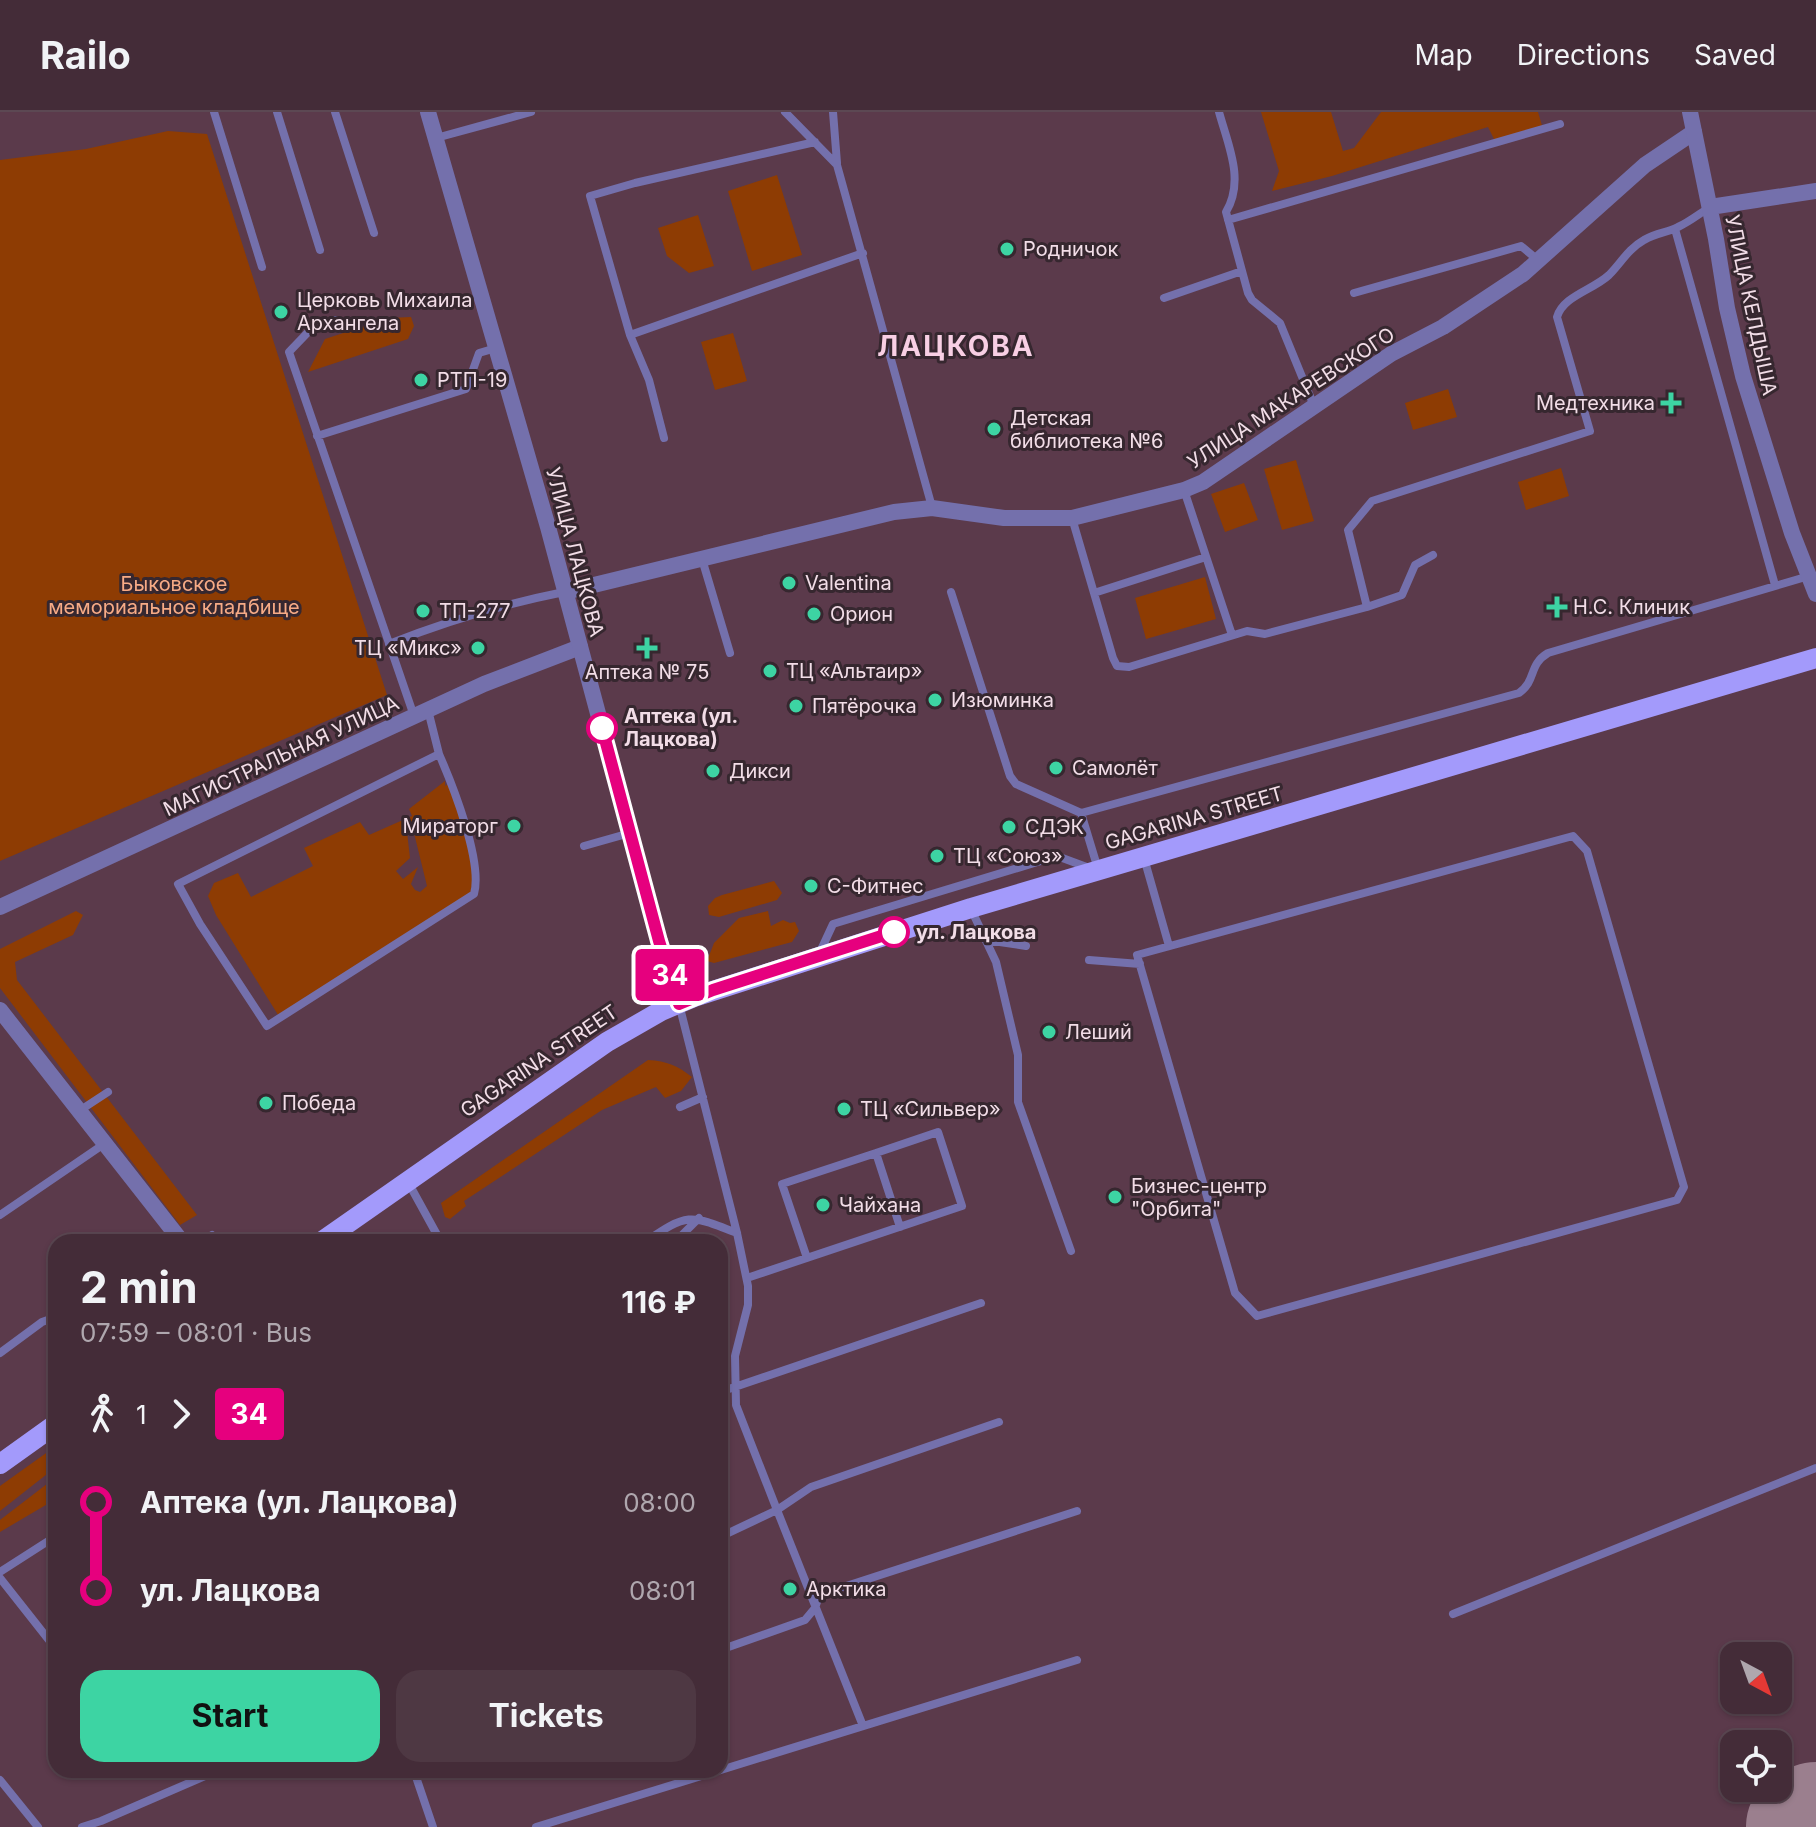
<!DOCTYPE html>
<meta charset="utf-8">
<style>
body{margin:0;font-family:Inter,sans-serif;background:#4e3843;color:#f1f3f6;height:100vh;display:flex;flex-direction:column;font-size:30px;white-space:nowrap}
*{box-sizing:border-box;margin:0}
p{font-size:26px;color:#afa7ae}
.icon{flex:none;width:44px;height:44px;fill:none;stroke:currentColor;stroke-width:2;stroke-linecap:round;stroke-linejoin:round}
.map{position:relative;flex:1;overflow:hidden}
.sheet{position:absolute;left:48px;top:1122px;width:680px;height:544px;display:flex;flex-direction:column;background:#442c38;border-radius:24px;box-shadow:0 2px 6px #0004,0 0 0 2px #5c4853}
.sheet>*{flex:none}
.badge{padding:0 16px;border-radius:6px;font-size:28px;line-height:52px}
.needle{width:52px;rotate:139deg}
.buttons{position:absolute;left:1720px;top:1530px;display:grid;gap:16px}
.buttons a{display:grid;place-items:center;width:72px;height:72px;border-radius:16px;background:#442c38;box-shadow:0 2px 6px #0004,0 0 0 2px #5c4853;font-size:40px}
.map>.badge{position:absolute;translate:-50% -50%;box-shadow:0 0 0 4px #fff}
.legs{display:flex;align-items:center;gap:12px;height:88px;padding:0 32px;font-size:26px}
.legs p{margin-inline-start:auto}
.headline{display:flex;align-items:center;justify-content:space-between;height:136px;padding:0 32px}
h1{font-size:44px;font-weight:700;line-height:60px}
.button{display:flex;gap:16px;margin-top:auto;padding:16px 32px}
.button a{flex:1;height:92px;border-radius:24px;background:#3dd4a3;color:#111;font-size:32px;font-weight:700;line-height:92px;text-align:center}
.button a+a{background:#4e3843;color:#f1f3f6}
ul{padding:0 32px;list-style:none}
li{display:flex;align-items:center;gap:28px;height:88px;font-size:30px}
li i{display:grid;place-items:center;width:12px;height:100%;margin:0 10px;background:currentColor}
li i::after{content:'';width:20px;height:20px;margin:-10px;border:6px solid;border-radius:50%;background:#442c38}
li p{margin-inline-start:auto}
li:first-child i{background:linear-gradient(#0000 50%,currentColor 0)}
li:last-child i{background:linear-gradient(currentColor 50%,#0000 0)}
header{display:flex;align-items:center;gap:48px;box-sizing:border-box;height:112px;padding:0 40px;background:#442c38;border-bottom:2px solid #5c4853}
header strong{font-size:38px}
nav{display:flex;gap:44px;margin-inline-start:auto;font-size:28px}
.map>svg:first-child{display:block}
.green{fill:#8e3c03;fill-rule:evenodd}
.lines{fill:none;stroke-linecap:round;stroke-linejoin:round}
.runway{stroke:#9b7f8e;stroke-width:124}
.service{stroke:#7470ac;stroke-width:8}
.minor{stroke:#7470ac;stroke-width:16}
.tertiary{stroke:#7470ac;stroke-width:16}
.primary{stroke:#a39afb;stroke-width:20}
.line-1-casing{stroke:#fff;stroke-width:18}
.line-1{stroke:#e6007e;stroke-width:12}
.poi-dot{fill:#3dd4a3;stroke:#36272f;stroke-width:3}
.stop-1-dot{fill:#fff;stroke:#e6007e;stroke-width:4}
.labels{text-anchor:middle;stroke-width:6;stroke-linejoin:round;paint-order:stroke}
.poi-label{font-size:20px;fill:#f2dde7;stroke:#36272f;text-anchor:start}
.street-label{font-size:20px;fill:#f2dde7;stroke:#36272f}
.park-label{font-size:20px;fill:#f7ab86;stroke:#36272f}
.stop-label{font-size:20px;font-weight:bold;fill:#f2dde7;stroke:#36272f;text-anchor:start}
.district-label{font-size:28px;font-weight:bold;letter-spacing:2px;fill:#f8cfe4;stroke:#36272f}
</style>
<header>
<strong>Railo</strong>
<nav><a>Map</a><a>Directions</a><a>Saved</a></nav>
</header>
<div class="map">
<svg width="1816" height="1715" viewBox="0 0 1816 1715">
<rect width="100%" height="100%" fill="#5b3a4b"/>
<!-- green -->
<path class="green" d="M1261,0H1331L1343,39L1354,36L1381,0H1538L1543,17L1496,31L1488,15L1332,64L1272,79L1279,59Z
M168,19L207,22L387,583L0,749V48L86,37Z
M777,63L802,143L752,159L728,79Z
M698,103L714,154L689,161L667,144L658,116Z
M411,205L414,214L408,227L308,260L325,227L389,206Z
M733,221L747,269L715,278L701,230Z
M1448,277L1457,305L1413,318L1405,291Z
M1296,348L1314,409L1282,418L1264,357Z
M1561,356L1569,384L1526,398L1518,370Z
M1244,371L1258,408L1225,420L1211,382Z
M1205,465L1216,507L1146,527L1135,486Z
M445,669V674L452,669L475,751L474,782L280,906L216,803L208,784L214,771L238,761L251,785L313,754L304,736L360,710L369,723L412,704L409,697ZM413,717L427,774L420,780L415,778L411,772L418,755L403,767L396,759L410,746L407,720Z
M774,769L782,781L777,788L719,805L709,803L708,794L715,786L722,783Z
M76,799L83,803L73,823L15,850L17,868L197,1103L180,1113L0,876V837Z
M768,799L771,814L783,808L790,811L795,810L799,819L792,830L714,851L707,849L714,831L739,806Z
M648,948C667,949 678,954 692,965L681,979L665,986L656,975L602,998L464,1089L466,1094L450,1107L445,1105L441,1091Z
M56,1334V1355L0,1399V1374Z
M56,1365V1387L0,1420V1408Z"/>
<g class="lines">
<!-- runway -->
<path class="runway" d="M1808,1715L1816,1712"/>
<!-- service -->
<path class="service" d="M214,0L262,155
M277,0L320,138
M335,0L374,121
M785,0L837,53L932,395
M833,0L837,51
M1219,0C1228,33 1245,68 1226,100L1248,181L1252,188L1280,211L1314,294
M436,26L531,0
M1228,108L1560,12
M1675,117L1775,473
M1354,181L1521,134L1539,149
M1164,186L1242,159
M336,208L312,216L289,240L414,604
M630,223L590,84L635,71L815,30
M317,324L466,277L479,241L496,236
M664,326L649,268L630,223L863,141
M1184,378L1232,523
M1072,406L1113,546L1117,554L1129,555L1247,519L1265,522L1367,495
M1433,443L1415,453L1402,483L1367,495L1348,418L1372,389L1590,319L1557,205C1563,184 1593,178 1609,163C1621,151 1628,137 1644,128C1657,120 1667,121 1678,115C1689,110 1699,102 1710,95
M702,447L730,541
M951,480L1010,664L1016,672L1081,701L1519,581C1537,568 1528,553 1548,541L1809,464
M1094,481L1206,445
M389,532C447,509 504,492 564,480
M428,598L439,642L178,772L200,812L267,914L474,782C483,750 453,674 439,642
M1081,701L1098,757
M1573,724L1587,739L1684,1075L1677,1088L1257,1204L1235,1181L1137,843Z
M584,734L630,721
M1144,746L1169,834
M971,797L996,850L1018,943V990L1071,1139
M986,828L1026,834
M820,840L833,812L1057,744L1092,757
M1089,848L1140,852
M679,892L737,1121L748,1174V1193L735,1244L736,1293L777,1398L720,1425
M680,995L703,985
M79,999L108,980
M408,1070L441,1130
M0,1103L104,1032
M162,1130L174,1121
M202,1130L212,1123
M645,1130C688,1101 689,1102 737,1121
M675,1130L699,1106
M807,1146L782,1072L876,1041L900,1115
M747,1166L962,1094L938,1020L876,1041
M0,1241L42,1210L56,1205
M720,1280L981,1191
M0,1460L56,1424
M0,1466L56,1537
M1453,1502L1816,1356
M720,1538L805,1508L815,1496L819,1484L834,1478L1077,1399
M863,1614L777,1398L811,1375L999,1310
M415,1662L433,1715
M0,1668L38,1715
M82,1715L101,1709L219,1658
M536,1715L1077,1548"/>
<!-- minor -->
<path class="minor" d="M565,480L894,400L932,396L1004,406H1072L1184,378L1203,370L1391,242L1443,215L1523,162L1645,53L1694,20
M0,795L484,572L580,535
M0,898L182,1130"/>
<!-- tertiary -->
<path class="tertiary" d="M428,0L548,415L659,829L679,892
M1690,0L1716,127L1727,196L1743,264L1792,421L1816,482
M1710,95L1816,79"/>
<!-- primary -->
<path class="primary" d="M321,1130L607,930L661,899L694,885L971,796L1816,546
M0,1352L56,1312"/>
</g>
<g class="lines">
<!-- line-1 casing -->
<g class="line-1-casing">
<path id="line-1" d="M602,616L659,829L679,892L713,878L894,820"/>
</g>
<!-- line-1 -->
<use href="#line-1" class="line-1"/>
</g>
<!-- markers -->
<g class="poi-dot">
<circle cx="1007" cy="137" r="8"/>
<circle cx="281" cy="200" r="8"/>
<circle cx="421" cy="268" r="8"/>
<path d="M1667 279h8v8h8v8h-8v8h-8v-8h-8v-8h8z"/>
<circle cx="994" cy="317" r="8"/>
<circle cx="789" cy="471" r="8"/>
<path d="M1553 483h8v8h8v8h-8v8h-8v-8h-8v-8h8z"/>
<circle cx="423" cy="499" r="8"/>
<circle cx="814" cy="502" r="8"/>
<circle cx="478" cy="536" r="8"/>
<path d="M643 524h8v8h8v8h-8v8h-8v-8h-8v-8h8z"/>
<circle cx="770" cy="559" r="8"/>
<circle cx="935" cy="588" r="8"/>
<circle cx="796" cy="594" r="8"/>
<circle cx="1056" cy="656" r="8"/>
<circle cx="713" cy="659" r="8"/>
<circle cx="514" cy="714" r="8"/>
<circle cx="1009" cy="715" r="8"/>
<circle cx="937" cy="744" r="8"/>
<circle cx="811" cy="774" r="8"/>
<circle cx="1049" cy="920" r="8"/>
<circle cx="266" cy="991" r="8"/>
<circle cx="844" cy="997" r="8"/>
<circle cx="1115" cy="1085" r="8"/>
<circle cx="823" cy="1093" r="8"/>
<circle cx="790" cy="1477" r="8"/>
</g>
<g class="stop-1-dot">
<circle cx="602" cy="616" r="14"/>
<circle cx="894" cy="820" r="14"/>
</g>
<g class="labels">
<!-- poi labels -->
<g class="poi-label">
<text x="1023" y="144">Родничок</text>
<text x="297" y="195">Церковь Михаила<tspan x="297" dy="23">Архангела</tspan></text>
<text x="437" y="275">РТП-19</text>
<text x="1655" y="298" text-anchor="end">Медтехника</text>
<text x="1010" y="313">Детская<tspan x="1010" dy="23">библиотека №6</tspan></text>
<text x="805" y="478">Valentina</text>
<text x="1573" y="502">Н.С. Клиник</text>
<text x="439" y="506">ТП-277</text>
<text x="830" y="509">Орион</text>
<text x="462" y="543" text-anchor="end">ТЦ «Микс»</text>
<text x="786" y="566">ТЦ «Альтаир»</text>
<text x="647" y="567" text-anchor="middle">Аптека № 75</text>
<text x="951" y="595">Изюминка</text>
<text x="812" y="601">Пятёрочка</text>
<text x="1072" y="663">Самолёт</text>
<text x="729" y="666">Дикси</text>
<text x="498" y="721" text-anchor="end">Мираторг</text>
<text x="1025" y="722">СДЭК</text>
<text x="953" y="751">ТЦ «Союз»</text>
<text x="827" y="781">С-Фитнес</text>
<text x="1065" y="927">Леший</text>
<text x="282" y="998">Победа</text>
<text x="860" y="1004">ТЦ «Сильвер»</text>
<text x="1131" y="1081">Бизнес-центр<tspan x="1131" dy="23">"Орбита"</tspan></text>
<text x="839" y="1100">Чайхана</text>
<text x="806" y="1484">Арктика</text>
</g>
<!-- street labels -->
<g class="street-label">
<text transform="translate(1751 193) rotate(78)" y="7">УЛИЦА КЕЛДЫША</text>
<text transform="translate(1291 286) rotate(-33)" y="7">УЛИЦА МАКАРЕВСКОГО</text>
<text transform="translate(575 440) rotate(75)" y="7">УЛИЦА ЛАЦКОВА</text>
<text transform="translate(281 644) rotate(-25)" y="7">МАГИСТРАЛЬНАЯ УЛИЦА</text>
<text transform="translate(1194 706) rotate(-16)" y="7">GAGARINA STREET</text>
<text transform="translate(539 949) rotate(-34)" y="7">GAGARINA STREET</text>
</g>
<!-- park labels -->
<g class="park-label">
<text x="174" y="479">Быковское<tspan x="174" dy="23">мемориальное кладбище</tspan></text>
</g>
<!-- stop labels -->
<g class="stop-label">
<text x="624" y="611">Аптека (ул.<tspan x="624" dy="23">Лацкова)</tspan></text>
<text x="916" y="827">ул. Лацкова</text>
</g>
<!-- district labels -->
<g class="district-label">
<text x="956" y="244">ЛАЦКОВА</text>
</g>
</g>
</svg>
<div class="buttons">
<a><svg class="needle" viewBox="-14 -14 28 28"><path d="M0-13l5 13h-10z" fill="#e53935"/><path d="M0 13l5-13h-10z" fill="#afa7ae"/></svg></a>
<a><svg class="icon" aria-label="locate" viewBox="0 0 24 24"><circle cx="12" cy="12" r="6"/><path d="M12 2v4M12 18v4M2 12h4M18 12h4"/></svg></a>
</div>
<b class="badge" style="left:670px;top:863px;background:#e6007e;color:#fff">34</b>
<section class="sheet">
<div class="headline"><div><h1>2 min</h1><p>07:59 – 08:01 · Bus</p></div><b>116 ₽</b></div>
<div class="legs"><svg class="icon" aria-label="walk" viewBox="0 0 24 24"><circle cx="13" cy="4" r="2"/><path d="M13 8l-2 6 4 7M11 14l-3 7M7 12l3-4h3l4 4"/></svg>1<svg class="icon" aria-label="forward" viewBox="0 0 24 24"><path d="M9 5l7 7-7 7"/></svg><b class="badge" style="background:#e6007e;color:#fff">34</b></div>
<ul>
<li><i style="color:#e6007e"></i><b>Аптека (ул. Лацкова)</b><p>08:00</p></li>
<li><i style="color:#e6007e"></i><b>ул. Лацкова</b><p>08:01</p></li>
</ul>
<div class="button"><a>Start</a><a>Tickets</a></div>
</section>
</div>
